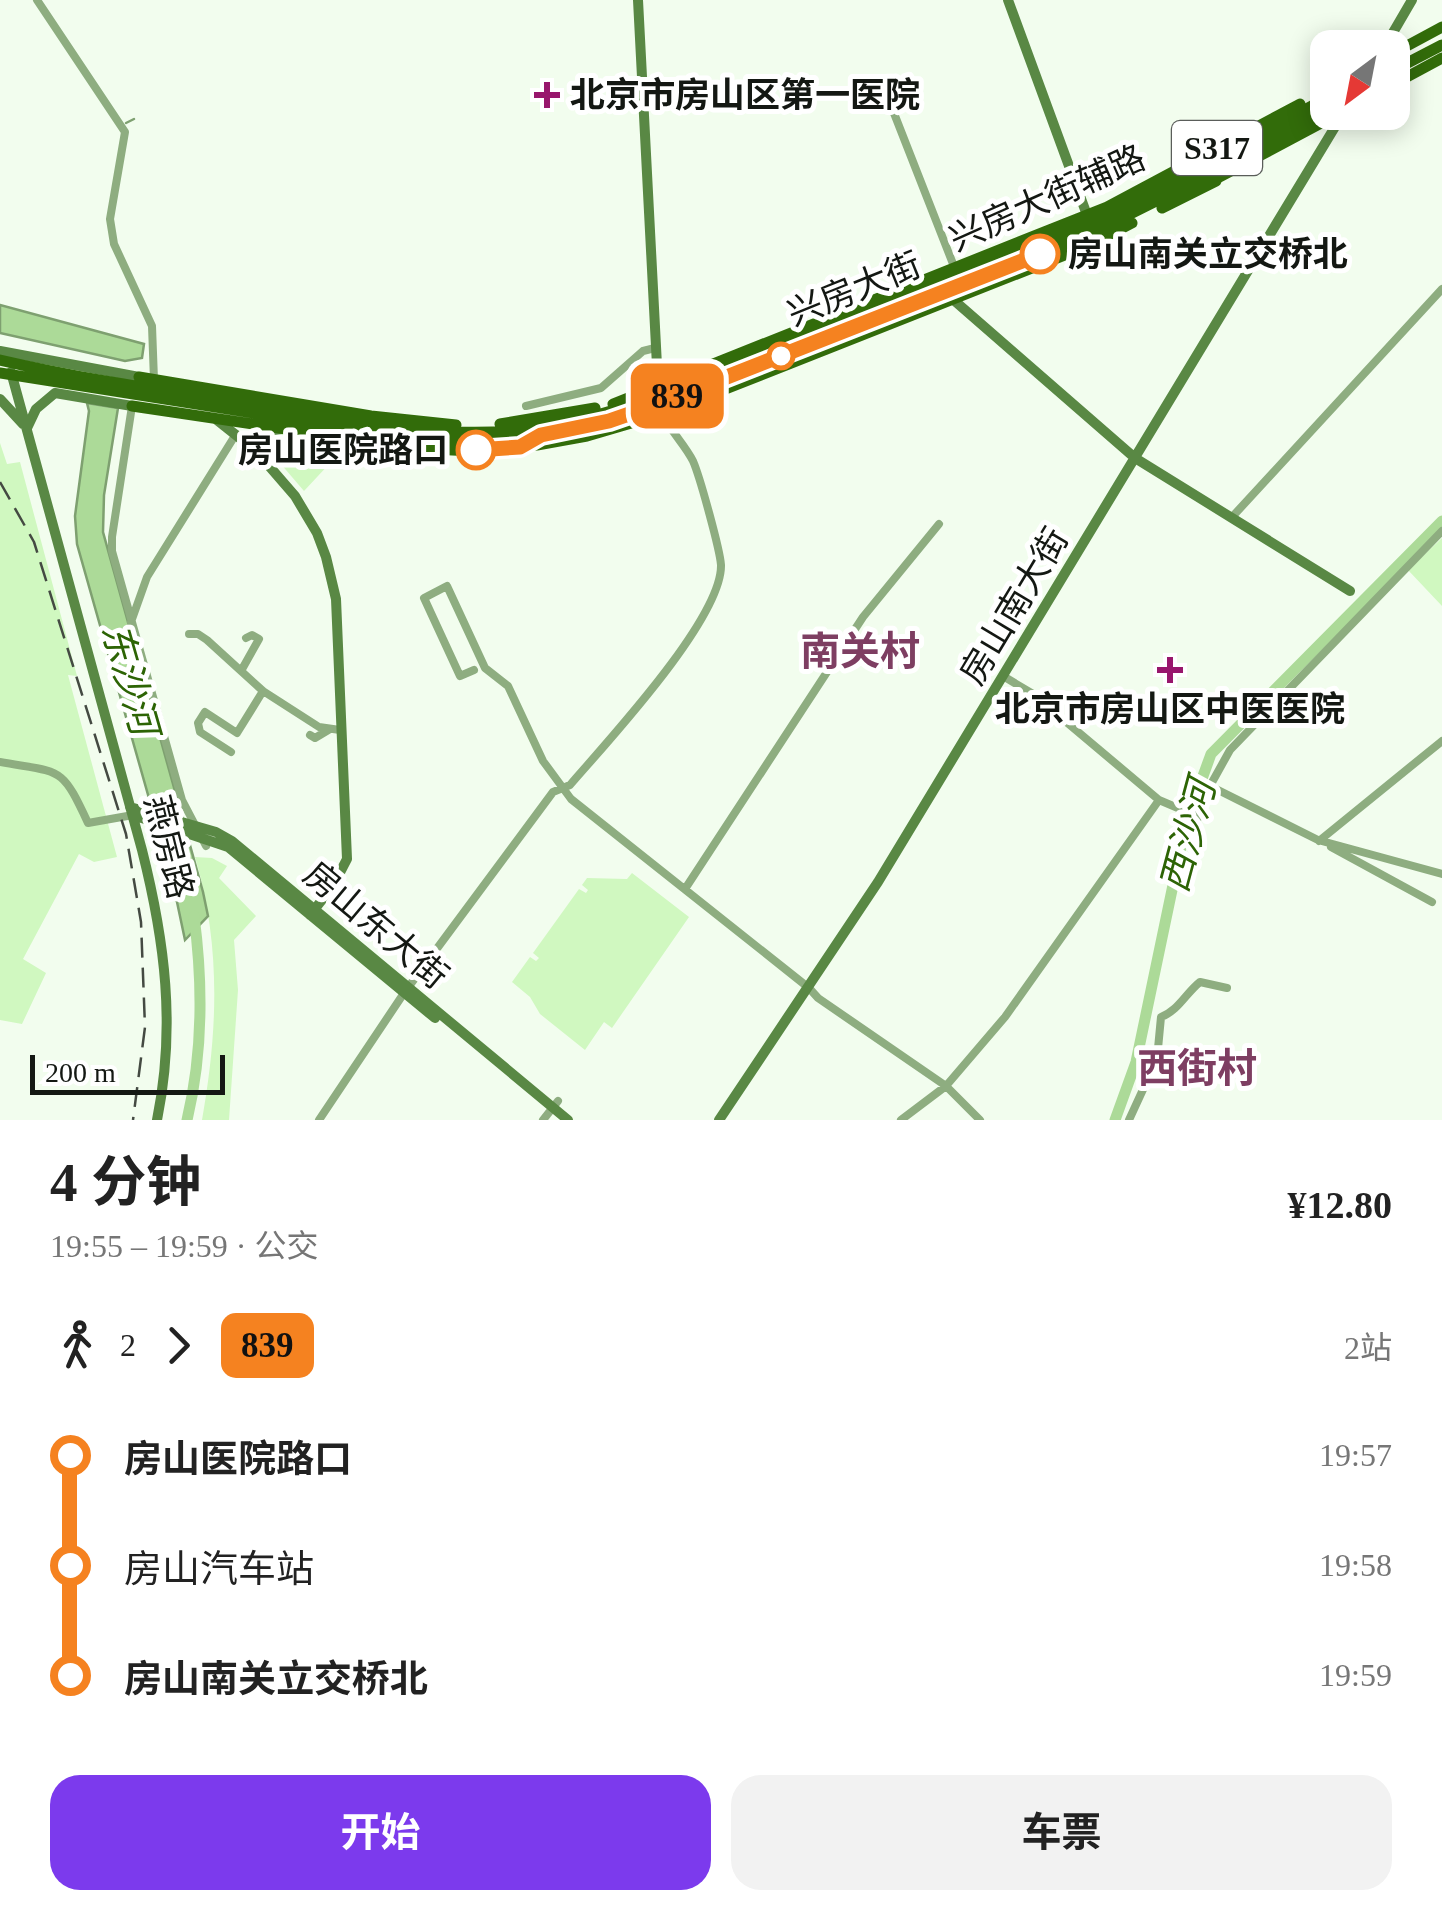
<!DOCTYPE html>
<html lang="zh">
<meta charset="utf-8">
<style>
body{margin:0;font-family:"Times New Roman","Noto Sans SC",serif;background:#f2f2f2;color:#222;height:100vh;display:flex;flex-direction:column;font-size:38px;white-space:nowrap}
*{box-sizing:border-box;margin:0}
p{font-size:32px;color:#767676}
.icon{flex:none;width:55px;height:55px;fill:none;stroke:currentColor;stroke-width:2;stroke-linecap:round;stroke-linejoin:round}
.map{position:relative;height:1120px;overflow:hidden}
.drawer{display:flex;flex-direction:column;background:#fff;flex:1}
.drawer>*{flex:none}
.badge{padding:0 20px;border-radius:15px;font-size:35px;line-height:65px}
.needle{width:65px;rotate:212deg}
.tools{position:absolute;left:1310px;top:30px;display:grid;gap:20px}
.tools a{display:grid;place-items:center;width:100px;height:100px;border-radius:20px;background:#fff;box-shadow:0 5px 25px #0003;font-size:50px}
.scale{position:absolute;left:30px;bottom:25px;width:195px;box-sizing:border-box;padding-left:10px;border:5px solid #141813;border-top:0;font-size:28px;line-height:35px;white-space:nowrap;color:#141813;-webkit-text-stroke:8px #fff;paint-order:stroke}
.map>.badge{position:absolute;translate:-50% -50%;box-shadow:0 0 0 5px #fff}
.legs{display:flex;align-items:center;gap:15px;height:110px;padding:0 50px;font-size:32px}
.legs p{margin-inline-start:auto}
.head{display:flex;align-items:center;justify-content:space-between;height:170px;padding:0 50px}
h1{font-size:55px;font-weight:700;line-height:75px}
.cta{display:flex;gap:20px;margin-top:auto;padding:20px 50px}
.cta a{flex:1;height:115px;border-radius:30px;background:#7c3aed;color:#fff;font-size:40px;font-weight:700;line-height:115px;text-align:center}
.cta a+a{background:#f2f2f2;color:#222}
ul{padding:0 50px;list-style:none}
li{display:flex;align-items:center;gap:35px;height:110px;font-size:38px}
li i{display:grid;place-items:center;width:15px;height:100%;margin:0 12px;background:currentColor}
li i::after{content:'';width:25px;height:25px;margin:-12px;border:8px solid;border-radius:50%;background:#fff}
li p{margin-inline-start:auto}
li:first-child i{background:linear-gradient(#0000 50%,currentColor 0)}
li:last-child i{background:linear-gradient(currentColor 50%,#0000 0)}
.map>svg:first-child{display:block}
.green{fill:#d0f8c0}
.water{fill:#acda98;stroke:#7ea070;stroke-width:2.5}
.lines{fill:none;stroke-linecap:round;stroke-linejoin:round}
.stream{stroke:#7ea070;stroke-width:2.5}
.river{stroke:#acda98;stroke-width:11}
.street{stroke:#8ead80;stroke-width:8}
.secondary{stroke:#598844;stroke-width:10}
.primary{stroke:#326c0a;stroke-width:11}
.rail{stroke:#444a42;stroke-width:2.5;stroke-dasharray:20 10;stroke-linecap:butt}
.line-1-casing{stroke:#fff;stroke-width:22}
.line-1{stroke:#f58220;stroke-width:15}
.poi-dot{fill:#98166c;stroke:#fff;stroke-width:4}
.stop-1-dot{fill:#fff;stroke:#f58220;stroke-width:5}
.labels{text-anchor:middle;stroke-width:10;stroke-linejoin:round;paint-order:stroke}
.shield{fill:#fff;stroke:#5a5d5a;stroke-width:2.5}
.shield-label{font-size:32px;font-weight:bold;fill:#141813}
.poi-label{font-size:35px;font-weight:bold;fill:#141813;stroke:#fff;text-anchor:start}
.street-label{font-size:35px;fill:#141813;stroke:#fff}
.stop-label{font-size:35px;font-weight:bold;fill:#141813;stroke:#fff;text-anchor:start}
.water-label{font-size:38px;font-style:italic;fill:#2d6405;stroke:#fff}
.quarter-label{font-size:40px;font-weight:bold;fill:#7e3e62;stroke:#fff}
</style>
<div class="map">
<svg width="1442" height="1120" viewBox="0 0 1442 1120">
<rect width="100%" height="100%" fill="#f2fdee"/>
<!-- green -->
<path class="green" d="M285,433L342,444L345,447L304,491L274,456L272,448L277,437Z
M0,443L7,464L20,462L77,676L68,675L117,857L94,862L79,854L23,959L46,973L22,1024L0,1020Z
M1442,538V606L1408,570Z
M195,857L212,858L227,866L219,878L256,916L234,940L238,990L229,1120H202C218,1030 221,945 195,857Z
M632,873L689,917L612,1028L604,1022L585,1050L540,1014L530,997L512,982L530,957L536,961L539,958L533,953L579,889L586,893L588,890L582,885L587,878L627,879Z"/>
<!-- water -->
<path class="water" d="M0,305L144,344L142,358L125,361L0,333Z
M87,403L118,408L104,495L103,532L203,892L208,916L185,940L173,883L77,544L75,516L89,411Z"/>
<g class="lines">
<!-- stream -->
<path class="stream" d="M126,123L134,119"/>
<!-- river -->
<path class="river" d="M187,1120C203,1053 203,984 194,916
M1115,1120L1136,1062L1186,823L1211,754L1442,521"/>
<!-- street -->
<path class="street" d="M37,0L125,132L110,219L114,244L152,326L154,380
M890,103L955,269
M132,406L112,537V551L182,800L206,846
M526,406L601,388L643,351L655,348
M1233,516L1442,289
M131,622L147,577L236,434
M189,634H198L207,640L263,691
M474,670L460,676L424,598L447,586L485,668L508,686L543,761L571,799L809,988L818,998L946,1086L980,1120
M241,671L259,639L252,635L246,638
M1003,676L1033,694L1159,800L1199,817L1210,786L1318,840L1442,874
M310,735L315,738L330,729
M231,752L200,732L198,723L205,712L237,733L263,691L319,727L340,730
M0,762C62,773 61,765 88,823L133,815
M1210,786L1230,750L1442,531
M1319,841L1442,741
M1331,847L1432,902
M685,889L863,617L939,524
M1157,1059L1161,1017C1178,1011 1186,993 1200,982L1227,988
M319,1120L404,993L553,792L570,785C606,743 722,619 721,565C720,550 700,477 693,461C684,443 668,429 661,410
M543,1120L558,1101
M901,1120L946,1086L1005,1017L1159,800
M1129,1120L1157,1059L1184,1067"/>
<!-- secondary -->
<path class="secondary" d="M638,0L659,404
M1008,0L1087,215
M1384,48L1412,0
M949,296L1135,458L1350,591
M0,351L139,377
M11,372L142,850C165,941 176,1027 157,1120
M0,399L23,424
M217,420L256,451L295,496L317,533L326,557L336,599L347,859L333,886L310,915
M27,428L36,409L55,393L132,406
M264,460C260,444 263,430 282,429
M130,807L216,832L232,841L568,1120
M133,815L228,847L435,1018
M719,1120L878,882L1344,112"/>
<!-- primary -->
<path class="primary" d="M1392,54L1442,27
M1392,71L1442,45
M1392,85L1442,58
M1212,181L1342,112
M1162,208L1216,181
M0,360C86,380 174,392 262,406C344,420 426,437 510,431C561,428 610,412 658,396L1076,230L1133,205L1328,97
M763,363L1084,237L1188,185L1328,107
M0,373L417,439L466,441L517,438
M139,377L371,416L456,425
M613,404L1107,207L1300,104
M132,406L413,448L472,451L537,445L587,436L662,414L1090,245L1132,223
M500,424L595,408
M575,428L629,414"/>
<!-- rail -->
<path class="rail" d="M0,482L34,542L126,834L141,922L145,1027L133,1120"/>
</g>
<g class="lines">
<!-- line-1 casing -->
<g class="line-1-casing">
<path id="line-1" d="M476,450L520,447L541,435L609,421L658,404L1040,254"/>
</g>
<!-- line-1 -->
<use href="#line-1" class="line-1"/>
</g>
<!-- markers -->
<g class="poi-dot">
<path d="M542 80h10v10h10v10h-10v10h-10v-10h-10v-10h10z"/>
<path d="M1165 655h10v10h10v10h-10v10h-10v-10h-10v-10h10z"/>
</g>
<g class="stop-1-dot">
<circle cx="1040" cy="254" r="18"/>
<circle cx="781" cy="356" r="12"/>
<circle cx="476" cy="450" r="18"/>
</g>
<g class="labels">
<!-- shield labels -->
<rect class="shield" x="1172" y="121" width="90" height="54" rx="8"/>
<g class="shield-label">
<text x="1217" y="159">S317</text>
</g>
<!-- poi labels -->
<g class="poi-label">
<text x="570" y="107">北京市房山区第一医院</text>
<text x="1170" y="721" text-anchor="middle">北京市房山区中医医院</text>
</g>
<!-- street labels -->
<g class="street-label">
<text transform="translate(1047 198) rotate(-24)" y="12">兴房大街辅路</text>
<text transform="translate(854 289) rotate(-22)" y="12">兴房大街</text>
<text transform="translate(1014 606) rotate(-59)" y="12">房山南大街</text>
<text transform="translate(169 847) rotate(76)" y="12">燕房路</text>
<text transform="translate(376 925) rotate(40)" y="12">房山东大街</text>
</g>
<!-- stop labels -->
<g class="stop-label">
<text x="1068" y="266">房山南关立交桥北</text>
<text x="448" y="462" text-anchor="end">房山医院路口</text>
</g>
<!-- water labels -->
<g class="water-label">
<text transform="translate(130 679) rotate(74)" y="13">东沙河</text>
<text transform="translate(1188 836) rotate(-75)" y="13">西沙河</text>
</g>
<!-- quarter labels -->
<g class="quarter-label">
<text x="860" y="665">南关村</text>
<text x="1197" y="1082">西街村</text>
</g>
</g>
</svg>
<div class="tools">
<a><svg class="needle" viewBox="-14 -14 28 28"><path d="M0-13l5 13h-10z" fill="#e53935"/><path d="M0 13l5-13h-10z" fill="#767676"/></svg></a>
</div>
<div class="scale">200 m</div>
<b class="badge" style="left:677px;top:396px;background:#f58220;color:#111">839</b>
</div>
<section class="drawer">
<div class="head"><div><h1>4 分钟</h1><p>19:55 – 19:59 · 公交</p></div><b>¥12.80</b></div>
<div class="legs"><svg class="icon" aria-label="walk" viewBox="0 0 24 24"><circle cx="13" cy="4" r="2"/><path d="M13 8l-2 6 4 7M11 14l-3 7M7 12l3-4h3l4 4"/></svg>2<svg class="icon" aria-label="forward" viewBox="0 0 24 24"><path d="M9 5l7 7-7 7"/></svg><b class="badge" style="background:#f58220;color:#111">839</b><p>2站</p></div>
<ul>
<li><i style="color:#f58220"></i><b>房山医院路口</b><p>19:57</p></li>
<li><i style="color:#f58220"></i><span>房山汽车站</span><p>19:58</p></li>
<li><i style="color:#f58220"></i><b>房山南关立交桥北</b><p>19:59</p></li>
</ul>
<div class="cta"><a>开始</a><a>车票</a></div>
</section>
